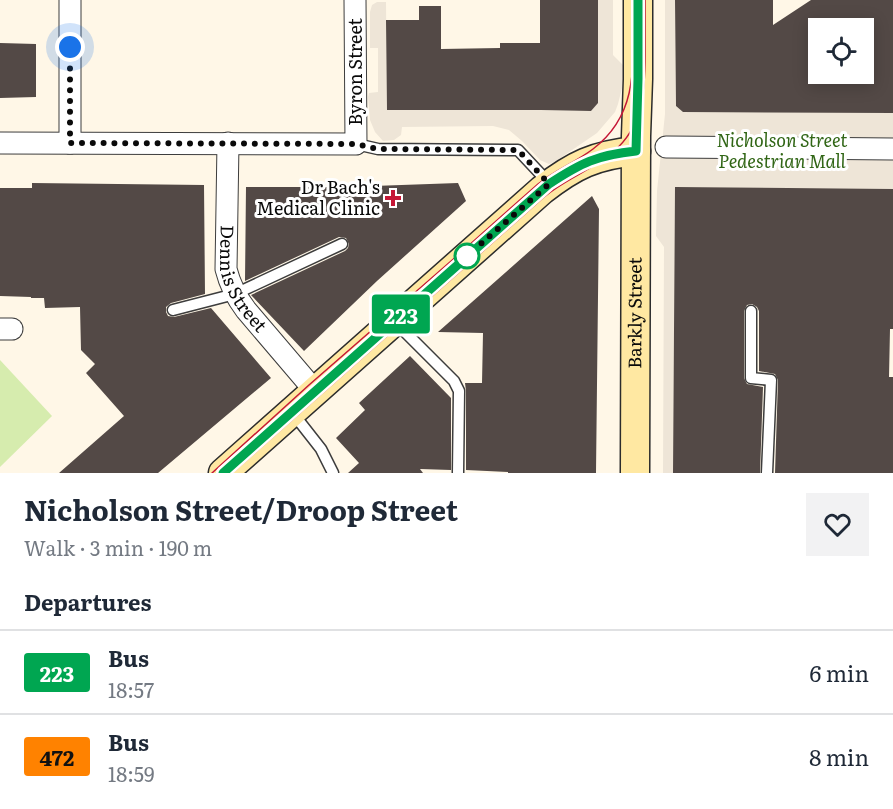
<!DOCTYPE html>
<meta charset="utf-8">
<style>
body{margin:0;font-family:Literata,serif;background:#f2f2f3;color:#1f2937;height:100vh;display:flex;flex-direction:column;font-size:22px;white-space:nowrap}
*{box-sizing:border-box;margin:0}
p{font-size:20px;color:#747a83}
.icon{flex:none;width:33px;height:33px;fill:none;stroke:currentColor;stroke-width:2;stroke-linecap:round;stroke-linejoin:round}
.map{position:relative;height:473px;overflow:hidden}
.details{display:flex;flex-direction:column;background:#fff;flex:1}
.details>*{flex:none}
.badge{padding:0 12px;border-radius:4px;font-size:21px;line-height:39px}
.tools{position:absolute;left:808px;top:18px;display:grid;gap:12px}
.tools a{display:grid;place-items:center;width:66px;height:66px;border-radius:0px;background:#fff;box-shadow:0 3px 15px #0003;font-size:30px}
.you{position:absolute;width:30px;height:30px;margin:-15px;border:4px solid #fff;border-radius:50%;background:#1a73e8;box-shadow:0 0 0 9px #1a73e833}
.map>.badge{position:absolute;translate:-50% -50%;box-shadow:0 0 0 3px #fff}
h2{padding:0 24px;font-size:22px;line-height:54px}
.round{display:grid;place-items:center;flex:none;width:63px;height:63px;border-radius:0px;background:#f2f2f3}
.overview{display:flex;align-items:center;justify-content:space-between;height:102px;padding:0 24px}
h1{font-size:28px;font-weight:700;line-height:45px}
ul{padding:0;list-style:none}
li{display:flex;align-items:center;gap:18px;height:84px;padding:0 24px;border-top:2px solid #e0e1e3}
li div{flex:1}
li b{display:block;font-size:22px}
li em{font-style:normal}
li .badge{min-width:66px;font-weight:700;text-align:center}
.map>svg:first-child{display:block}
.green{fill:#d6ecae}
.plaza{fill:#eee5d7}
.building{fill:#534946;fill-rule:evenodd}
.lines{fill:none;stroke-linecap:round;stroke-linejoin:round}
.lane-casing{stroke:#3d3d3d;stroke-width:13}
.street-casing{stroke:#3d3d3d;stroke-width:23}
.secondary-casing{stroke:#2c2c2c;stroke-width:31}
.lane{stroke:#fff;stroke-width:10}
.street{stroke:#fff;stroke-width:21}
.secondary{stroke:#ffe8a2;stroke-width:28}
.tram{stroke:#c51736;stroke-width:1.5}
.line-casing{stroke:#fff;stroke-width:14}
.line{stroke:#00a651;stroke-width:9}
.walk{stroke:#0a0a0a;stroke-width:6;stroke-dasharray:0 10.8}
.poi-dot{fill:#c51736;stroke:#fff;stroke-width:2}
.stop-dot{fill:#fff;stroke:#00a651;stroke-width:3}
.labels{text-anchor:middle;stroke-width:6;stroke-linejoin:round;paint-order:stroke}
.street-label{font-size:18px;fill:#0a0a0a;stroke:#fff}
.park-label{font-size:18px;font-style:italic;fill:#316616;stroke:#fff}
.poi-label{font-size:18px;fill:#0a0a0a;stroke:#fff;text-anchor:end}
</style>
<div class="map">
<svg width="893" height="473" viewBox="0 0 893 473">
<rect width="100%" height="100%" fill="#fff7e7"/>
<!-- green -->
<path class="green" d="M0,360L52,416L0,467Z"/>
<!-- plaza -->
<path class="plaza" d="M598,0H613V55L624,66L622,88L618,104L615,112L597,133L556,161L549,164L540,160L522,141L509,130L493,126L402,127L401,135L394,140L383,141L375,132L370,120L368,97L369,93L378,92V48H370V12L372,5L377,2H386L387,110H541L591,111L598,102Z
M665,0H675L676,106L683,112L893,113V189L679,187L675,191L673,473H663L664,247L656,236L657,191L665,114Z"/>
<!-- building -->
<path class="building" d="M540,0H598V103L591,111L541,110H387L386,20H419V6H441V49L500,48V43H540Z
M675,0H773V25L811,0H893V113L683,112L676,106ZM819,28H864V74H819Z
M0,43L36,44V97L0,98Z
M32,183L204,185L205,294L171,303L166,307V312L168,316L174,317L211,308L271,378L158,473H59L124,416L86,373L95,364L81,350L80,307L45,308L44,298H31V297L0,296V188H32Z
M458,183L466,201L377,281L304,351L251,295L345,251L348,248L349,244L346,238L339,237L245,281L246,187H345Z
M675,187L893,189V329H890L889,377H893V473H775L778,380L775,374L759,371V311L757,307L752,304L747,305L744,311V378L747,384L763,387L760,473H673Z
M592,196L599,209L596,473H508V472L466,470V391L465,383H482L483,333L438,332Z
M410,356L451,398V470L420,469L423,473H348L359,463L336,438L365,410L359,403Z"/>
<g class="lines">
<!-- lane casing -->
<g class="lane-casing">
<path id="lane" d="M356,144L378,149L518,150L548,182
M173,310L235,294L342,244
M751,311V378L771,380L767,473
M394,321L454,381L459,391L458,473
M292,412L321,449L333,473"/>
</g>
<!-- street casing -->
<g class="street-casing">
<g id="street">
<path d="M0,143L356,144L355,0"/>
<path d="M70,143V0"/>
<path id="s1" d="M228,143L226,269C230,285 236,297 246,310L315,391"/>
<path d="M666,147L893,149"/>
<path d="M0,329H12"/>
</g>
</g>
<!-- secondary casing -->
<g class="secondary-casing">
<g id="secondary">
<path d="M223,473L542,190C574,165 595,155 636,151"/>
<path id="s2" d="M635,473L636,136L638,79V0"/>
</g>
</g>
<!-- lane -->
<use href="#lane" class="lane"/>
<!-- street -->
<use href="#street" class="street"/>
<!-- secondary -->
<use href="#secondary" class="secondary"/>
<!-- tram -->
<path class="tram" d="M212,473L309,385L458,255L538,184C555,170 576,162 593,149C643,111 632,56 632,0
M232,473L544,197C565,179 592,170 613,152C643,127 645,91 645,55C645,37 645,18 645,0"/>
</g>
<g class="lines">
<!-- line casing -->
<g class="line-casing">
<path id="line" d="M223,473L549,184C581,163 597,155 636,151L638,79V0"/>
</g>
<!-- line -->
<use href="#line" class="line"/>
<!-- walk -->
<path class="walk" d="M70,47V143L356,144L378,149L518,150L549,184L467,256"/>
</g>
<!-- markers -->
<path class="poi-dot" d="M390 189h6v6h6v6h-6v6h-6v-6h-6v-6h6z"/>
<circle class="stop-dot" cx="467" cy="256" r="12"/>
<g class="labels">
<!-- street labels -->
<g class="street-label">
<text transform="translate(356 72) rotate(-90)" y="6">Byron Street</text>
<text dy="6" stroke="none"><textPath href="#s1" startOffset="140">Dennis Street</textPath></text>
<text dy="6" stroke="none"><textPath href="#s2" startOffset="160">Barkly Street</textPath></text>
</g>
<!-- park labels -->
<g class="park-label">
<text x="782" y="147">Nicholson Street<tspan x="782" dy="21">Pedestrian Mall</tspan></text>
</g>
<!-- poi labels -->
<g class="poi-label">
<text x="380" y="194">Dr Bach's<tspan x="380" dy="21">Medical Clinic</tspan></text>
</g>
</g>
</svg>
<div class="tools">
<a><svg class="icon" aria-label="locate" viewBox="0 0 24 24"><circle cx="12" cy="12" r="6"/><path d="M12 2v4M12 18v4M2 12h4M18 12h4"/></svg></a>
</div>
<div class="you" style="left:70px;top:47px"></div>
<b class="badge" style="left:401px;top:314px;background:#00a651;color:#fff">223</b>
</div>
<section class="details">
<div class="overview"><div><h1>Nicholson Street/Droop Street</h1><p>Walk · 3 min · 190 m</p></div><a class="round"><svg class="icon" aria-label="heart" viewBox="0 0 24 24"><path d="M12 20l-8-8c-3-5 5-10 8-4 3-6 11-1 8 4z"/></svg></a></div>
<h2>Departures</h2>
<ul>
<li><span class="badge" style="background:#00a651;color:#fff">223</span><div><b>Bus</b><p>18:57</p></div><em>6 min</em></li>
<li><span class="badge" style="background:#ff8200;color:#111">472</span><div><b>Bus</b><p>18:59</p></div><em>8 min</em></li>
</ul>
</section>
